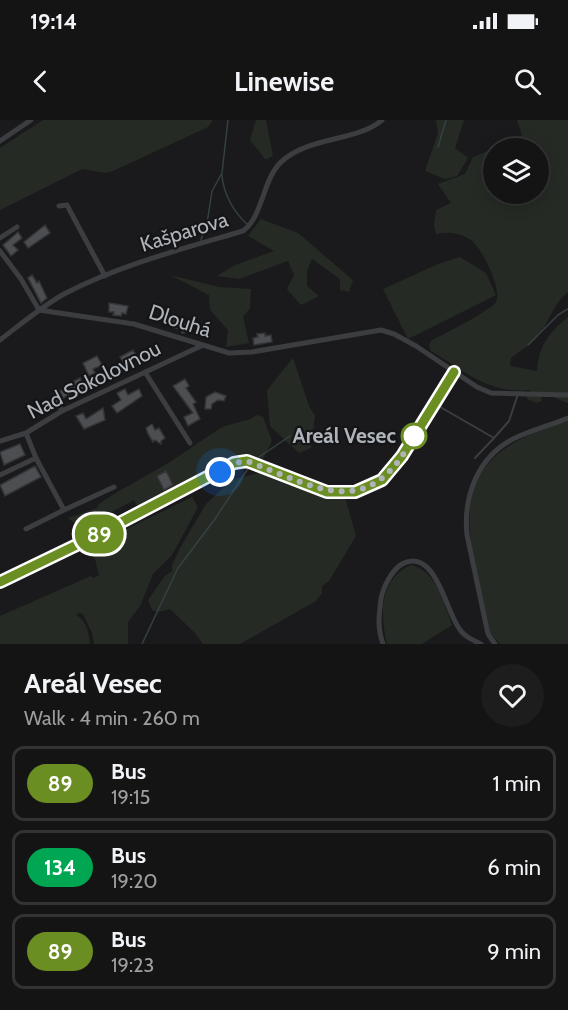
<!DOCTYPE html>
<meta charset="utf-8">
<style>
body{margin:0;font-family:Cabin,sans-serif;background:#1d1d1e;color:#f1f3f6;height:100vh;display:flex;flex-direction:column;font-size:22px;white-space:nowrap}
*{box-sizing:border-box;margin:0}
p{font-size:20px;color:#9d9ea0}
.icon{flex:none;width:33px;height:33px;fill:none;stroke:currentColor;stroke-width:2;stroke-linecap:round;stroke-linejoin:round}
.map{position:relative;height:524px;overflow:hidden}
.panel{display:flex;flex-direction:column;background:#141415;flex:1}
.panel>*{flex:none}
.badge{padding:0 12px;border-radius:20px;font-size:21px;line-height:39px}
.fabs{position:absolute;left:483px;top:18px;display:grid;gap:12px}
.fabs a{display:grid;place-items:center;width:66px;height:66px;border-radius:50%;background:#141415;box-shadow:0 3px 15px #0003,0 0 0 2px #333334;font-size:30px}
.you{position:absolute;width:30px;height:30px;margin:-15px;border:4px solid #fff;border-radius:50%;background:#1a73e8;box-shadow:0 0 0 9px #1a73e833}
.map>.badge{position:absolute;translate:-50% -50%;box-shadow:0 0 0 3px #fff}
.round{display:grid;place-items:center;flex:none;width:63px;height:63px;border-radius:32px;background:#1d1d1e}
.headline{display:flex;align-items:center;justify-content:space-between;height:102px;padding:0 24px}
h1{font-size:28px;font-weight:800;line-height:45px}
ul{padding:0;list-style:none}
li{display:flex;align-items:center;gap:18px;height:75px;margin:0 12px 9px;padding:0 12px;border:3px solid #333334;border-radius:12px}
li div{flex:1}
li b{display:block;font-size:22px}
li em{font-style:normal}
li .badge{min-width:66px;font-weight:700;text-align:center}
.status{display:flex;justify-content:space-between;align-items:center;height:42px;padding:0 30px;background:#141415;direction:ltr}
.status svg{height:16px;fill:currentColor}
header{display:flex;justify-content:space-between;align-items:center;height:78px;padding:0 24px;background:#141415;font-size:27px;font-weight:800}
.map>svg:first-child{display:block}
.green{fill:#252b24}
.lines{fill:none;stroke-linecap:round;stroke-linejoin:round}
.stream{stroke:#354043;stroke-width:1.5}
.building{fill:#4c4e51;stroke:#343537;stroke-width:1.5}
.lane{stroke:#3b3d40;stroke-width:2}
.street{stroke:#3b3d40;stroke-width:5}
.line-casing{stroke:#fff;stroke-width:14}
.line{stroke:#6b8e23;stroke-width:9}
.walk{stroke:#aeb4ba;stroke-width:6;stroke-dasharray:0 10.8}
.stop-dot{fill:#fff;stroke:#6b8e23;stroke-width:3}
.labels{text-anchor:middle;stroke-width:4.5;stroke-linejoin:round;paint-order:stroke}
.street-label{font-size:21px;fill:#aeb4ba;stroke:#151517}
.stop-label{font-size:21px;font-weight:bold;fill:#aeb4ba;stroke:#151517;text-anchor:end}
</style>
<div class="status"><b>19:14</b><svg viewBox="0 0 49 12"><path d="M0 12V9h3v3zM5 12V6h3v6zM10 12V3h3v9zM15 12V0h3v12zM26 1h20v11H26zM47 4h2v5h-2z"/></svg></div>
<header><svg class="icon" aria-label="back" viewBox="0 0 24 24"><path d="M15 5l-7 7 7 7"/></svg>Linewise<svg class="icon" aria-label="search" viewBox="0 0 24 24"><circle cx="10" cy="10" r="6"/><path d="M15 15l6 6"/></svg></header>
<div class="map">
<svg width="568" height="524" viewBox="0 0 568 524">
<rect width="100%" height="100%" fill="#1a1a1c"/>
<!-- green -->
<path class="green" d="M43,0H213L208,7L113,51L106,53L82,49L0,90V28Z
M256,0H266L273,36L266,40L250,20Z
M436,0H464L455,28L468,38L457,56L445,59L425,51L438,13Z
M517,0H568V172C553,184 551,198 540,213C532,225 522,229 511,238L510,246L537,251C539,225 548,214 568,197V283L557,279L547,272H540L542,281L537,283L527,279V273L532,270C487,274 467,252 431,231L429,225L432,220C443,215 491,190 496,182C503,171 482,128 471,120C461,113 448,111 436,114L434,106L436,90L451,83L438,64L465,54L473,37L493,29L494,74H538V28H494L522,15Z
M261,99L298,113L353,160L349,172L340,170V159L312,139L307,151V166L319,176L301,185L287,169L294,155L288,141L239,159L217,156L235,145L274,131L248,116Z
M460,137L486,153L496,175L408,219L383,169L438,144Z
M170,155L219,167L251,169L250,188L243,197L249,223L226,227L228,210L210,190L209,175Z
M293,238L309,286L315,296L311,328L299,333L270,306L267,270Z
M257,295L263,297L272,321L262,341L243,338L234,339L139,389L134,380L81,409L68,398L97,388L99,384L114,374L170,342L222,307L250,299Z
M568,300V524H500L490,513C480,452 440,369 509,326C527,314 548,308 568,300Z
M261,352L317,374L345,377L356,416L329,461L322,466V473L316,481L240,524H203L196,514L170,489L158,492L152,490L148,480L164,457L172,451V445L180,428L206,384L232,360Z
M192,377L198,387L172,435L153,454L140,486L128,502V524H94L92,513L83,494L79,493L76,495C86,500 89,513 90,524H0V496L91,456L94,458L99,455L95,439L90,427Z
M411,445C436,450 444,484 452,505L422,524H387C380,495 379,459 411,445Z"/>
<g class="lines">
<!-- stream -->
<path class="stream" d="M438,27L446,0
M222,55C223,73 234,93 248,105
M201,120L208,97L212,71L222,53L228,0
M528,225L558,195L568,189
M259,337L290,316
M142,524L178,448L215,399L249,347"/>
</g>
<!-- building -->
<path class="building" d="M45,105L50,113L28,128L24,122Z
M18,112L22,118L13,125L18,130L11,136L3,125Z
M32,155L37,163L39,161L47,178L41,183L28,158Z
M109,183L128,186L126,194L122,193L121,196L113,195L114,192H109Z
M175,196L193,204L190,212L185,211L184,213H182L181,209L175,208L176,204L173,203Z
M265,213V216L271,215L272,222L254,225L253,218L258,217L257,214Z
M133,230L137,237L131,240L134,245L128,249L120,237Z
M97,236L102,245L93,249L95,253L89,256L83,243Z
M80,258L85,267L63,278L60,271L75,263L74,261Z
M185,259L189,266L186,268L196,282L193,284L200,299L188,306L184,297L193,293L173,266Z
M125,269L128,275L139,269L142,276L117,293L112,286L121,280L117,273Z
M215,272L226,276L224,281L218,280L212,284L211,289H205L206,277Z
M103,288L105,300L84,309L76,296L83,293L86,299Z
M152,304L155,310L159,308L165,318L161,321V324L155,320L153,322L148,314L146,308Z
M20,324L25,335L4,345L0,332Z
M35,346L41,357L5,376L0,365Z
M166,351L173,365L164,370L157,356Z"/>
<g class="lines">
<!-- lane -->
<path class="lane" d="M435,284L494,318L509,301L518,274
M475,338L494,318"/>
<!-- street -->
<path class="street" d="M0,21L31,0
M59,86L67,85L69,89L105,156
M0,118L17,107
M0,131L21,159L39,190L134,204L229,233L252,232L381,210L394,214L416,226L477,267L491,273L568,275
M0,220C21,204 41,187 64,174C120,145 182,129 243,111C263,96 262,62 280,43C307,16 357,22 382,0
M145,252L190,323
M55,276L62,291
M0,321L26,313L62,291L201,226
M0,355L36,338
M64,390L114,367
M26,409L64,390L36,338L26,313
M0,462L87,420L234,343L247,341L327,372H355L382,360L402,336L454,252
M383,524C377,506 379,497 381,479C383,467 392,450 402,444C434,427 445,486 457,505C463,516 470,519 481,524
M495,524L488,514L467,415C463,376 478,336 515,318C532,310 551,305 568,298"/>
</g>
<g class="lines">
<!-- line casing -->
<g class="line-casing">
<path id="line" d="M0,462L87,420L234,343L247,341L327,372H355L382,360L402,336L454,252"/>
</g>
<!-- line -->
<use href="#line" class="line"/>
<!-- walk -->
<path class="walk" d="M220,352L234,343L247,341C318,368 369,403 414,316"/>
</g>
<!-- markers -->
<circle class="stop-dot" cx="414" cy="316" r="12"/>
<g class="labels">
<!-- street labels -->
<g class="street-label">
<text transform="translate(184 112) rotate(-17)" y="7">Kašparova</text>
<text transform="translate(180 201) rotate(18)" y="7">Dlouhá</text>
<text transform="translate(94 260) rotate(-27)" y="7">Nad Sokolovnou</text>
</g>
<!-- stop labels -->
<g class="stop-label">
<text x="396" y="323">Areál Vesec</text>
</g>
</g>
</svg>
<div class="fabs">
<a><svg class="icon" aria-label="layers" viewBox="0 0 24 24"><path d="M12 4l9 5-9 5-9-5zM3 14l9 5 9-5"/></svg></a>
</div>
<div class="you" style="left:220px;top:352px"></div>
<b class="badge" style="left:99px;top:414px;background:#6b8e23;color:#fff">89</b>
</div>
<section class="panel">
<div class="headline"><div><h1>Areál Vesec</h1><p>Walk · 4 min · 260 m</p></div><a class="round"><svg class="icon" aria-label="heart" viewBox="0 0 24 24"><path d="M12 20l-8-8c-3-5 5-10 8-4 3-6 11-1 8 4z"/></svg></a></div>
<ul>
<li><span class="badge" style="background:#6b8e23;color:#fff">89</span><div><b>Bus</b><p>19:15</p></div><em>1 min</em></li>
<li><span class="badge" style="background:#00a651;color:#fff">134</span><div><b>Bus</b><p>19:20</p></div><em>6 min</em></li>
<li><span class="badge" style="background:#6b8e23;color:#fff">89</span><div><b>Bus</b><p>19:23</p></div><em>9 min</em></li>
</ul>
</section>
